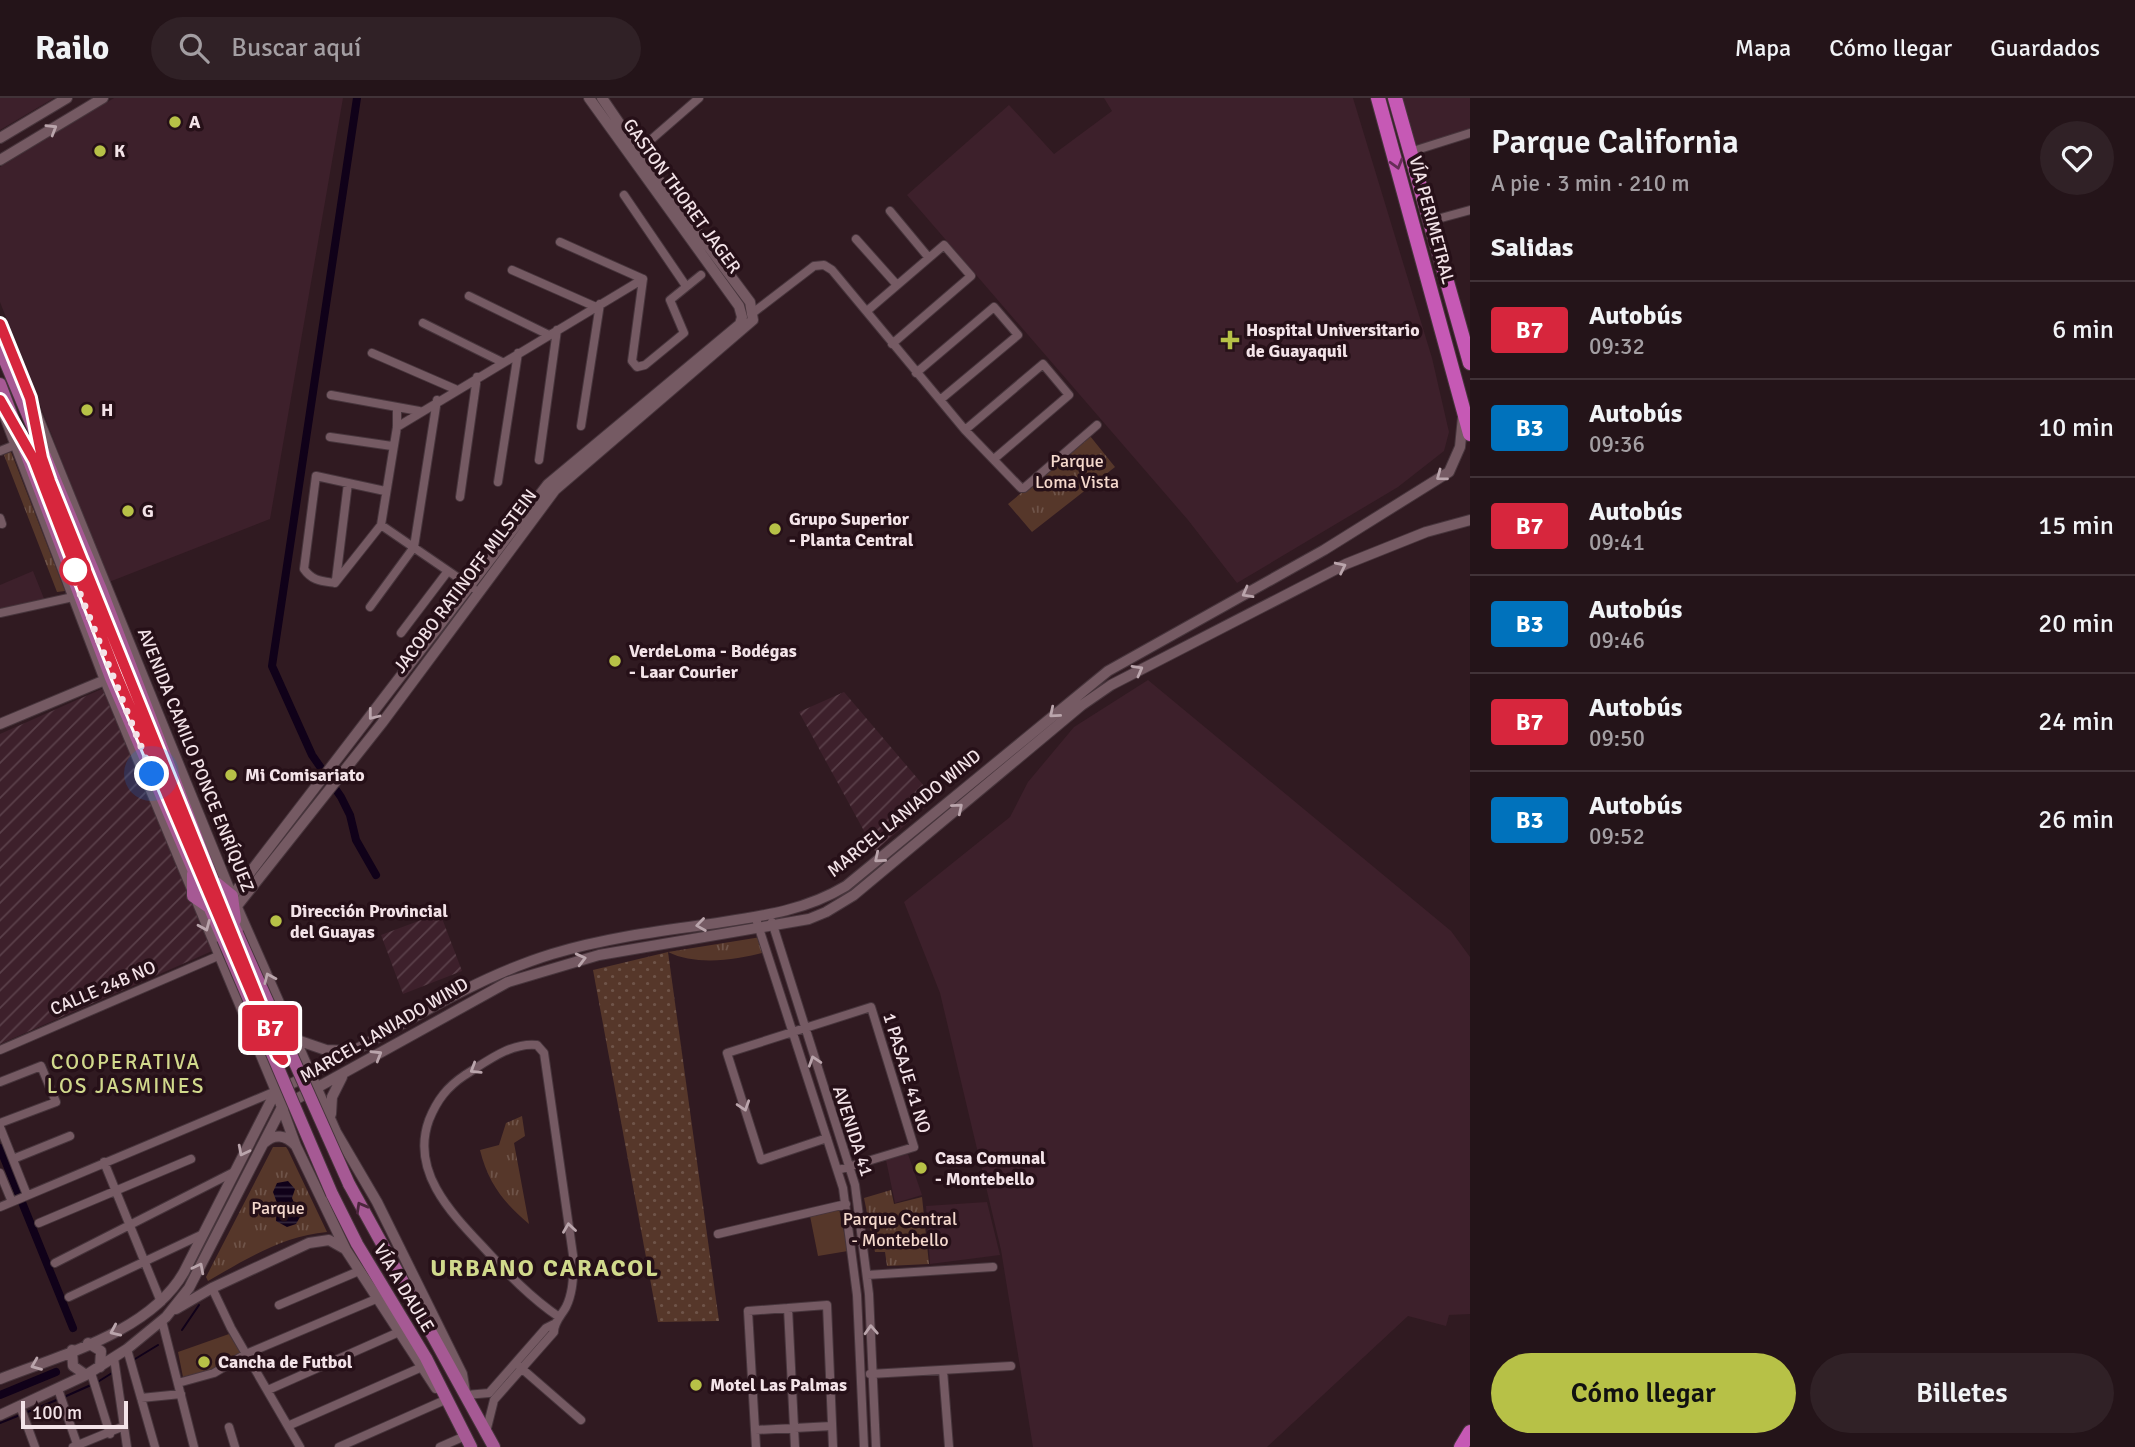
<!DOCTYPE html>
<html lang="es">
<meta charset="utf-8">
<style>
body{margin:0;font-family:Signika,sans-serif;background:#302126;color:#f1f3f6;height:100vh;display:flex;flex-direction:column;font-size:26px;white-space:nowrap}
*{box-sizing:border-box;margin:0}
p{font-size:23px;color:#a39ea2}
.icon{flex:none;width:38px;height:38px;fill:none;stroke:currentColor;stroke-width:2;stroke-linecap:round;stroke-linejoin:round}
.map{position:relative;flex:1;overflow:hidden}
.details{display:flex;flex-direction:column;background:#241419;width:665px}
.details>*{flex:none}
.badge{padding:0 14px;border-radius:5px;font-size:24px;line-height:46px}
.scale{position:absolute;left:21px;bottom:18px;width:107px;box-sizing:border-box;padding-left:7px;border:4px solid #f3e3e8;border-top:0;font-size:19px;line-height:24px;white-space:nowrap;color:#f3e3e8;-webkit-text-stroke:5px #261018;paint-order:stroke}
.you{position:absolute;width:35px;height:35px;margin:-18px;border:5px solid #fff;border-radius:50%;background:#1a73e8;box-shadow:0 0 0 10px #1a73e833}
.map>.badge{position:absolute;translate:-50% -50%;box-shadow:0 0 0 4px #fff}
h2{padding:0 21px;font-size:26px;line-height:63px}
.round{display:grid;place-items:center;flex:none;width:74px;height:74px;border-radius:37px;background:#302126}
.overview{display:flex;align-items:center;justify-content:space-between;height:119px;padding:0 21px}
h1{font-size:33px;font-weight:600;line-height:52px}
.action{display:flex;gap:14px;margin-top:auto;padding:14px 21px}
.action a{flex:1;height:80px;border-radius:42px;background:#b7c147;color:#111;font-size:28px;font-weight:600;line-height:80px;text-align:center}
.action a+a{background:#302126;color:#f1f3f6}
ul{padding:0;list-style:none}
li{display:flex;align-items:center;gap:21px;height:98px;padding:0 21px;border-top:2px solid #413338}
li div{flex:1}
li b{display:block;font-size:26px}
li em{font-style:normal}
li .badge{min-width:77px;font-weight:700;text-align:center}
header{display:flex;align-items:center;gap:42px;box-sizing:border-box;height:98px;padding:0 35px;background:#241419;border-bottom:2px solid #413338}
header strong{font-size:33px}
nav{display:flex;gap:38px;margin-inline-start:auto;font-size:24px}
.search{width:490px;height:63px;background:#302126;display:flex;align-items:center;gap:18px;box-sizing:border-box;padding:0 24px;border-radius:38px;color:#a39ea2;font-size:26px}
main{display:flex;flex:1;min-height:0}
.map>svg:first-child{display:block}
.built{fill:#3d202b}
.industrial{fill:url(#industrial-furrows)}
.grass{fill:url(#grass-dots)}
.park{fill:url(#park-tufts)}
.pitch{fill:#56372a}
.water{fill:url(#water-rules)}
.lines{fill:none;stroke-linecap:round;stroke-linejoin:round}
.stream{stroke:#100119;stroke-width:2}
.canal{stroke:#100119;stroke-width:8}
.street-casing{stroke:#47353c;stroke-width:10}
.secondary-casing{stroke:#47353c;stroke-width:12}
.primary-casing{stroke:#47353c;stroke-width:14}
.highway-casing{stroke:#47353c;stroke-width:16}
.street{stroke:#755a63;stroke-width:8}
.secondary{stroke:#755a63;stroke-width:10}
.primary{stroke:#a65994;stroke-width:12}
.highway{stroke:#c659b5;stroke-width:14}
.primary-bridge-casing{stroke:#47353c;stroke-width:14;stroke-linecap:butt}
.primary-bridge{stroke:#a65994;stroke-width:12}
.oneway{stroke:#baa5ac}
.oneway2{stroke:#662d57}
.oneway3{stroke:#4c263d}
.line-casing{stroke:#fff;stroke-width:16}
.line{stroke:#d7263d;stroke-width:10}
.walk{stroke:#f3e3e8;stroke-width:7;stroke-dasharray:0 12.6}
.poi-dot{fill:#b7c147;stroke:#261018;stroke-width:2.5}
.stop-dot{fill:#fff;stroke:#d7263d;stroke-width:3.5}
.labels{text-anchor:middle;stroke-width:7;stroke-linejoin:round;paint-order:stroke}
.poi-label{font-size:18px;font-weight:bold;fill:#f3e3e8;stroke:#261018;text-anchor:start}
.street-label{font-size:18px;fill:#f3e3e8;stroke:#261018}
.park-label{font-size:18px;fill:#f5d9cd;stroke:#261018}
.quarter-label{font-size:21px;letter-spacing:2px;fill:#d1d98c;stroke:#261018}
.district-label{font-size:24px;font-weight:bold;letter-spacing:2px;fill:#d1d98c;stroke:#261018}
</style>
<header>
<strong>Railo</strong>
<div class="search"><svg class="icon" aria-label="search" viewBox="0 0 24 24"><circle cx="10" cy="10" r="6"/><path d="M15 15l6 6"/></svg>Buscar aquí</div>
<nav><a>Mapa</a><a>Cómo llegar</a><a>Guardados</a></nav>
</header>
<main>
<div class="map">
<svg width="1470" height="1349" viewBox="0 0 1470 1349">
<defs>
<pattern id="industrial-furrows" width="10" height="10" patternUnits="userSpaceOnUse" patternTransform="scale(1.75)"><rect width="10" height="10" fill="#3d202b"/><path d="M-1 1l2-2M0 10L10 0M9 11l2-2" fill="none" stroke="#5a404a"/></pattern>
<pattern id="grass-dots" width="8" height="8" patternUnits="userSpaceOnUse" patternTransform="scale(1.75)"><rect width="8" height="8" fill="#56372a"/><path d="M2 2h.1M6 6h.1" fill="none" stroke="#6f5449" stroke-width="1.8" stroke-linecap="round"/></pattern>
<pattern id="park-tufts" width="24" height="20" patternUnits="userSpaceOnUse" patternTransform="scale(1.75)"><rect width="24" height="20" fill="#56372a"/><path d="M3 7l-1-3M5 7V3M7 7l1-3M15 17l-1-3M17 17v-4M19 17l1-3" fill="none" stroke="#6f5449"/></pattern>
<pattern id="water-rules" width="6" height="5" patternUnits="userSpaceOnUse" patternTransform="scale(1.75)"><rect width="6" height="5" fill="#100119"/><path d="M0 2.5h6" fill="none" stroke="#33263a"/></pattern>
</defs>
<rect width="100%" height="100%" fill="#301a21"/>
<!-- built -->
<path class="built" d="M0,0H54L0,32Z
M114,0H343L270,421L109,484L0,204V69Z
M1104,0H1353L1432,260L1449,334L1444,353L1398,389L1237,485L1188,422L907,97L1009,7L1054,56L1112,13Z
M1396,0H1470V33L1410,52Z
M33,473L45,503L0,513V487Z
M1148,582L1451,833L1470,859V1216L1449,1217L1446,1228L1408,1218L1267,1349H1033L1001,1152L940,895L904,804L1010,719L1028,684L1074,629Z
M908,1056L922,1097L895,1105L886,1062Z
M987,1104L1000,1157L930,1166L926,1108Z"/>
<!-- industrial -->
<path class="industrial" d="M104,590L212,853L0,946V636Z
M844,594L935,701L875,753L799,614Z
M440,815L462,873L403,896L381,837Z"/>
<!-- grass -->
<path class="grass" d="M668,854L719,1223L658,1224L593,872Z"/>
<!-- park -->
<path class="park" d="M1090,338L1115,369L1032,434L1008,406Z
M9,352L11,354L65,493L57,494L4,357Z
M761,839L766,854C737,862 696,868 668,854Z
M522,1018L525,1038L514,1045L529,1126C504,1105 488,1085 480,1052L499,1047L506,1025Z
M273,1049H286L288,1052L327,1134C283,1138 246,1161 208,1183L206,1179Z
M891,1092L894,1106L922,1099L929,1166L887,1168L885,1154H875L864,1100Z"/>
<!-- pitch -->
<path class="pitch" d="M839,1111L848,1153L818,1158L810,1118Z
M229,1236L241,1255L213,1272L183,1279L178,1254Z"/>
<!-- water -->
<path class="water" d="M288,1083L295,1091L292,1100L300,1119L296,1126L287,1129L276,1123L277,1105L273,1094L277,1085Z"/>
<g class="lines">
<!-- stream -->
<path class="stream" d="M182,1232L199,1207
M135,1261L158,1247
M96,1285L112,1275
M64,1299L91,1287
M25,1315L59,1301
M0,1325L20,1317"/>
<!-- canal -->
<path class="canal" d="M357,0L272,568L312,657L341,699L350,717L356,742L376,777
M0,1050L73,1230
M0,1297L56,1274"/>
<!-- street casing -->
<g class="street-casing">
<path id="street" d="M638,53L699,0
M1410,54L1470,35
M624,97L686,188
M890,113L929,160
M1430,123L1470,112
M856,141L897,187
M560,144L643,181
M512,172L596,209
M643,181L632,263L637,269L645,267L684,235L670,202L701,177
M469,198L549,237
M867,213L944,147L971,178L892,246
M754,214L814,168L824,167L832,172L965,332L1021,390H1024L1097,327
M423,225L502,264
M372,255L455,291
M916,275L994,209L1018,237L940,302
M331,297L419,313
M581,328L600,206
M397,329L643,181
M965,332L1043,266L1069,297L994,361
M330,339L392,348
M0,353L20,345
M539,362L557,232
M498,384L518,255
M385,393L316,378L304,471C312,483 322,483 335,485L381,427L397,329V309
M460,399L477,279
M0,420L2,426
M381,427L473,490
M336,482L348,385
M370,509L414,449L437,302
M0,515L73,499
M401,535L448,473
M757,824L843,1090L857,1197L864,1349
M772,824L855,1087L869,1196L876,1349
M0,952L218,858
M0,984L41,968L56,1004L0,1025
M0,1029L27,1097
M827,1040L761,1062L727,955L871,909L914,1049L838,1072
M13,1061L70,1038
M104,1064L161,1204
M0,1075L12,1104
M0,1109L276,993
M39,1125L191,1061
M718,1136L846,1106
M55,1165L232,1075
M867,1177L993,1169
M212,1190L231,1230L300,1349
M69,1199L203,1136
M279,1207L359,1173
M788,1210L795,1349
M162,1223L194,1349
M127,1251L155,1349
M114,1260L127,1349
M520,1269L581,1322
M943,1272L949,1349
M91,1275L110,1336
M870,1276L1011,1268
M178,1285L214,1275L246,1256L376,1201
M58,1291L78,1349
M268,1292L399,1234
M466,1297L489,1295L546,1230L554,1226
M141,1300L181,1296
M20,1308L35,1349
M290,1327L422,1269
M229,1329L235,1349
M755,1332L832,1328
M486,1334L494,1302L554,1234C554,1224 561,1218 566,1209C573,1195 573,1179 574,1164L544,955L537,947C511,944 486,964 465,977C447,989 437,1002 429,1022C410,1074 452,1116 485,1151C508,1176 531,1200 559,1219
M73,1349L124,1328
M339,1349L445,1302
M440,1349L465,1338
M756,1349L748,1213L827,1207L833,1349"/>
</g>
<!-- secondary casing -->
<g class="secondary-casing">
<path id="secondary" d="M0,40L67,0
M0,62L103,0
M0,226L232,798L336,1034L377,1104L462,1276L465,1294
M0,306L105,582L276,993L296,1048L346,1152L436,1290
M0,626L105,582
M232,798L548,386L740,226L742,219L739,208L589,0
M237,808L382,625L555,392L753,222L750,204L652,73L602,0
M297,942L326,952L352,953
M276,993C369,951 454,886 552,856C602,841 652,834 703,827C754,819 801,815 846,788L1108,573L1324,452L1449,374L1460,349L1463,319
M282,1009L508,884L599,857L809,821L826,814L854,797L1082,607L1111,587L1346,466L1426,434L1470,422
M331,1016L332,999L342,979
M264,1045C274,1035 286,1037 295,1047
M176,1211L212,1190L309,1145L329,1142L345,1151
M88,1245L101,1253L100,1269
M72,1252L73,1268L86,1277
M0,1281C61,1257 150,1234 184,1174L276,993
M0,1317L86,1277L127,1251L166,1219L189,1190L282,1009"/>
</g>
<!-- primary casing -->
<g class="primary-casing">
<path id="primary" d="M0,251L100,489L213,782L237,835
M0,286L111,580L223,841
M193,776V798L209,809
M216,785L232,798L235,822
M349,1086L494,1349
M332,1096L357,1146L426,1260L471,1349"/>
</g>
<!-- highway casing -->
<g class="highway-casing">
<path id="highway" d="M1378,0L1470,336
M1395,0L1470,265
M1461,1349L1470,1334"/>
</g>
<!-- street -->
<use href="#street" class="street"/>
<!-- secondary -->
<use href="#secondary" class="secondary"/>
<!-- primary -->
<use href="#primary" class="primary"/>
<!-- highway -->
<use href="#highway" class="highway"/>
<!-- primary-bridge casing -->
<g class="primary-bridge-casing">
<path id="primary-bridge" d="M237,835L349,1086
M223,841L332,1096"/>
</g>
<!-- primary-bridge -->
<use href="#primary-bridge" class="primary-bridge"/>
</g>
<!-- one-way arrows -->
<defs><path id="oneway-chevron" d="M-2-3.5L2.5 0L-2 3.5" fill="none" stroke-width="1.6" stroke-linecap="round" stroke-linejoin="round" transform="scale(1.75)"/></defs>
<g class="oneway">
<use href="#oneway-chevron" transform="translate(52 31) rotate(-31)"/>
<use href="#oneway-chevron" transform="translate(1441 378) rotate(143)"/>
<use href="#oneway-chevron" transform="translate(1341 469) rotate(-26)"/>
<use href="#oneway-chevron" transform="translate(1247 495) rotate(151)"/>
<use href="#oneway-chevron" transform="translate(1138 572) rotate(-29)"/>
<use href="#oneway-chevron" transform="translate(1054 615) rotate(140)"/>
<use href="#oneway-chevron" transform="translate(373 617) rotate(128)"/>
<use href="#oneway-chevron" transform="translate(958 710) rotate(-40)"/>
<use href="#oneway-chevron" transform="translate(879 760) rotate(140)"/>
<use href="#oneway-chevron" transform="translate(701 827) rotate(172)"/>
<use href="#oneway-chevron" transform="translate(205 828) rotate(67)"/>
<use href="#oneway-chevron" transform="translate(581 861) rotate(-14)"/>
<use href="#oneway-chevron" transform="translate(269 880) rotate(-114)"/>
<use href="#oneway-chevron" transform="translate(377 957) rotate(-31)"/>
<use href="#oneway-chevron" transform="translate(814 963) rotate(-108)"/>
<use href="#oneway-chevron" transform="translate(475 971) rotate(148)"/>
<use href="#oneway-chevron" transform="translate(744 1008) rotate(72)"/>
<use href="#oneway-chevron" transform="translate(243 1053) rotate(117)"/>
<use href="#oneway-chevron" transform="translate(569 1130) rotate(-98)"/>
<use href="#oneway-chevron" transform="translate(199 1170) rotate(-63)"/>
<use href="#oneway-chevron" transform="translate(871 1232) rotate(-93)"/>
<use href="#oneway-chevron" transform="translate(115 1233) rotate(156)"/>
<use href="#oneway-chevron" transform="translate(36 1267) rotate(158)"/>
</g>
<use class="oneway2" href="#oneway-chevron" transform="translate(1397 66) rotate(74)"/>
<use class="oneway3" href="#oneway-chevron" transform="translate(361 1109) rotate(-119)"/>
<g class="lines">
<!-- line casing -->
<g class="line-casing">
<path id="line" d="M0,226L30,300L42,360L50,383L283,962L278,958L117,578L34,362L0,302"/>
</g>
<!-- line -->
<use href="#line" class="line"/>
<!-- walk -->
<path class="walk" d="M75,472V483L152,676"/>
</g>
<!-- markers -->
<g class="poi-dot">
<circle cx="175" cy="24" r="7"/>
<circle cx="100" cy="53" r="7"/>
<path d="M1226.5 231.5h7v7h7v7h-7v7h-7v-7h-7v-7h7z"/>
<circle cx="87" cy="312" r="7"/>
<circle cx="128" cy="413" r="7"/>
<circle cx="775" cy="431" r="7"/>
<circle cx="615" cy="563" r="7"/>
<circle cx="231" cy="677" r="7"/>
<circle cx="276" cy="823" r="7"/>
<circle cx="921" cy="1070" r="7"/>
<circle cx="204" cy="1264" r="7"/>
<circle cx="696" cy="1287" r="7"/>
</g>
<circle class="stop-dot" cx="75" cy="472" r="14"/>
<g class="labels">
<!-- poi labels -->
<g class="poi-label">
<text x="189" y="30">A</text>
<text x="114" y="59">K</text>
<text x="1246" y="238">Hospital Universitario<tspan x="1246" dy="21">de Guayaquil</tspan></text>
<text x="101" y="318">H</text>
<text x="142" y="419">G</text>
<text x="789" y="427">Grupo Superior<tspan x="789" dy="21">- Planta Central</tspan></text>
<text x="629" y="559">VerdeLoma - Bodégas<tspan x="629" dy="21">- Laar Courier</tspan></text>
<text x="245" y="683">Mi Comisariato</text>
<text x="290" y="819">Dirección Provincial<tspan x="290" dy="21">del Guayas</tspan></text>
<text x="935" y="1066">Casa Comunal<tspan x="935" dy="21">- Montebello</tspan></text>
<text x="218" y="1270">Cancha de Futbol</text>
<text x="710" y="1293">Motel Las Palmas</text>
</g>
<!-- street labels -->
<g class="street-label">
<text transform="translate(682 98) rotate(54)" y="6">GASTON THORET JAGER</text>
<text transform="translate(1432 122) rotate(75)" y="6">VÍA PERIMETRAL</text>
<text transform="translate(465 483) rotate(-53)" y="6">JACOBO RATINOFF MILSTEIN</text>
<text transform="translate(196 662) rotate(68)" y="6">AVENIDA CAMILO PONCE ENRÍQUEZ</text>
<text transform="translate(904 715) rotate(-39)" y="6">MARCEL LANIADO WIND</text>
<text transform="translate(103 890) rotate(-23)" y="6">CALLE 24B NO</text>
<text transform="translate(384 932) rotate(-30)" y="6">MARCEL LANIADO WIND</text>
<text transform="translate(907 975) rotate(73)" y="6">1 PASAJE 41 NO</text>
<text transform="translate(853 1033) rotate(72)" y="6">AVENIDA 41</text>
<text transform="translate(404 1190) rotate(59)" y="6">VÍA A DAULE</text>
</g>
<!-- park labels -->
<g class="park-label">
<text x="1077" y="369">Parque<tspan x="1077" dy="21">Loma Vista</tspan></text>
<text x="278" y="1116">Parque</text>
<text x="900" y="1127">Parque Central<tspan x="900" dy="21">- Montebello</tspan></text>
</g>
<!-- quarter labels -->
<g class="quarter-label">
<text x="126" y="971">COOPERATIVA<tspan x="126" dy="24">LOS JASMINES</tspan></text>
</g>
<!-- district labels -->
<g class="district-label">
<text x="545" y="1178">URBANO CARACOL</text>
</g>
</g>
</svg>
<div class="scale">100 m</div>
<div class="you" style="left:152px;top:676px"></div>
<b class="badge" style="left:270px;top:930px;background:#d7263d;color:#fff">B7</b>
</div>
<section class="details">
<div class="overview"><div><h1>Parque California</h1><p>A pie · 3 min · 210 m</p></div><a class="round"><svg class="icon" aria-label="heart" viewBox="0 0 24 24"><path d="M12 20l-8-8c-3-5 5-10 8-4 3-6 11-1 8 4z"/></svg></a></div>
<h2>Salidas</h2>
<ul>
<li><span class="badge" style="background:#d7263d;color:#fff">B7</span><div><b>Autobús</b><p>09:32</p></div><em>6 min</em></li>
<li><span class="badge" style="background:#0072bc;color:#fff">B3</span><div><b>Autobús</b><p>09:36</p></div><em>10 min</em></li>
<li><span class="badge" style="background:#d7263d;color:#fff">B7</span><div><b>Autobús</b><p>09:41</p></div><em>15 min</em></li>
<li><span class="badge" style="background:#0072bc;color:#fff">B3</span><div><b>Autobús</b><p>09:46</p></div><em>20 min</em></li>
<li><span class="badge" style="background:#d7263d;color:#fff">B7</span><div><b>Autobús</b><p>09:50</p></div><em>24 min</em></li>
<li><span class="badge" style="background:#0072bc;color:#fff">B3</span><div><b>Autobús</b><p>09:52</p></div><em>26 min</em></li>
</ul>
<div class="action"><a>Cómo llegar</a><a>Billetes</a></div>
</section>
</main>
